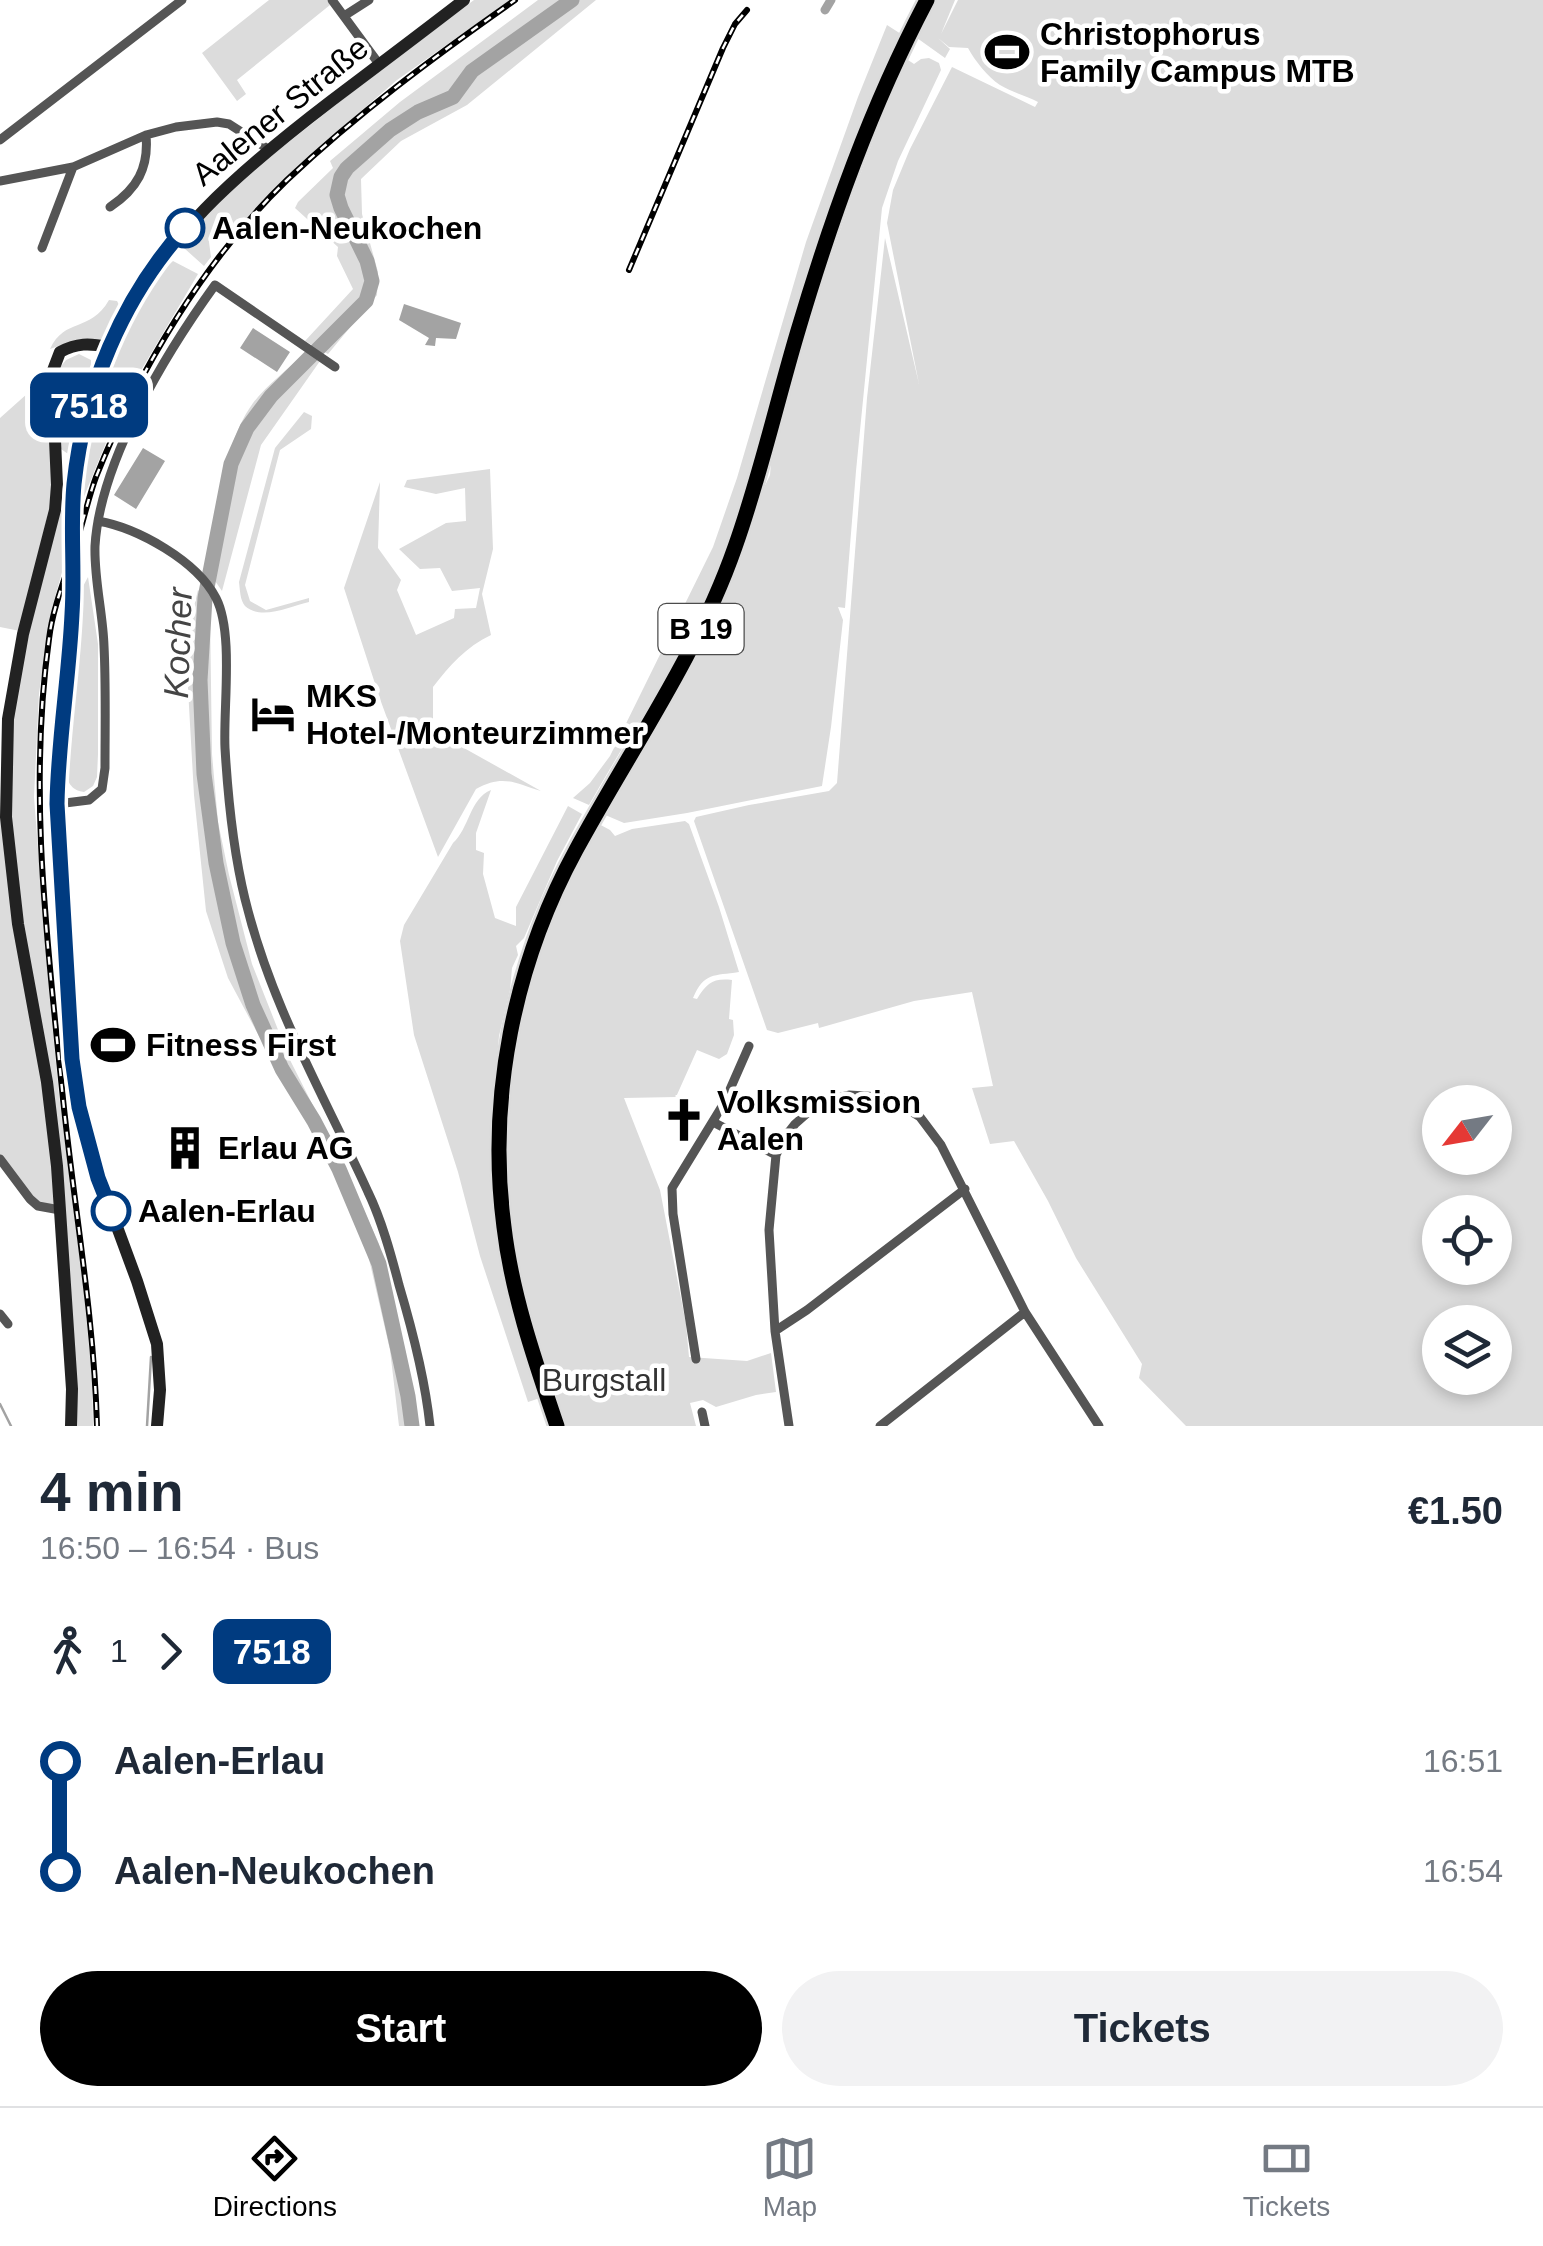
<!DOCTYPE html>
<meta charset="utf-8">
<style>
body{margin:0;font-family:Arial,sans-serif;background:#f2f2f3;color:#1f2937;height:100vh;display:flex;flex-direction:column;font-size:38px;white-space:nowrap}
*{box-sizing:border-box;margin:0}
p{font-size:32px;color:#747a83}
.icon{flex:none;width:55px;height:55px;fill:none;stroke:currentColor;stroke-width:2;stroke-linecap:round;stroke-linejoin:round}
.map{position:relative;height:1426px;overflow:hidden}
.panel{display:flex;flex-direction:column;background:#fff;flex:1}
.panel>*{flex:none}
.badge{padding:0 20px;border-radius:15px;font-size:35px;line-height:65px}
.needle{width:65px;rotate:239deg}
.buttons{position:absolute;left:1422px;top:1085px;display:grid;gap:20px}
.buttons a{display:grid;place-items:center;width:90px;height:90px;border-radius:50%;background:#fff;box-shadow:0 5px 15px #0003;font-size:50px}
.map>.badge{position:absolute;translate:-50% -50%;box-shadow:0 0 0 5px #fff}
.legs{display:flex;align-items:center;gap:15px;height:110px;padding:0 40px;font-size:32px}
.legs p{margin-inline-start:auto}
.headline{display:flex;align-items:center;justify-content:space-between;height:170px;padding:0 40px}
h1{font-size:55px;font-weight:700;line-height:75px}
.primary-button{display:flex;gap:20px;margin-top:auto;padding:20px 40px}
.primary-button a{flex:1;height:115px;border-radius:60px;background:#000;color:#fff;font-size:40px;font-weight:700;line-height:115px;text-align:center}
.primary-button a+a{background:#f2f2f3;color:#1f2937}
ul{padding:0 40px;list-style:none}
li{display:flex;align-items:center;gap:35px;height:110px;font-size:38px}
li i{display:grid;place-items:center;width:15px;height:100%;margin:0 12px;background:currentColor}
li i::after{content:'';width:25px;height:25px;margin:-12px;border:8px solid;border-radius:50%;background:#fff}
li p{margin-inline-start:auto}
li:first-child i{background:linear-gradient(#0000 50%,currentColor 0)}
li:last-child i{background:linear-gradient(currentColor 50%,#0000 0)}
.dock{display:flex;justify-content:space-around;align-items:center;height:140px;border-top:2px solid #e0e1e3;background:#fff;font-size:28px;color:#747a83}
.dock a{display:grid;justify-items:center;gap:5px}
.dock .active{color:#000}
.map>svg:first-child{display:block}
.green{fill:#dcdcdc;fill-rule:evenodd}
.water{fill:#a3a3a3}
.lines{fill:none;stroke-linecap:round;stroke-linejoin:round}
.stream{stroke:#a3a3a3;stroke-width:2.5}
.canal{stroke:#a3a3a3;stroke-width:9}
.river{stroke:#a3a3a3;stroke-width:15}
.highway-casing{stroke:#dbdbdb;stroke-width:20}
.street{stroke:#555;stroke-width:9}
.secondary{stroke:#222;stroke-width:12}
.highway{stroke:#000;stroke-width:15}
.rail-casing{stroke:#000;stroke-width:6}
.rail{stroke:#fff;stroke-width:2.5;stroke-dasharray:8;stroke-linecap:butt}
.secondary-bridge{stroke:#222;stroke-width:12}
.line-1-casing{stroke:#fff;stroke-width:22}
.line-1{stroke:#003b80;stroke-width:15}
.stop-1-dot{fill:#fff;stroke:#003b80;stroke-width:5}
.labels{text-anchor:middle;stroke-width:9;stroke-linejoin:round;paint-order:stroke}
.shield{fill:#fff;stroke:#4c4c4c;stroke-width:2.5}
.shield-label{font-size:30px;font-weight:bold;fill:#000}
.poi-label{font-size:32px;font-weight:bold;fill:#000;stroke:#fff;text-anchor:start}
.street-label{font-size:32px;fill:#000;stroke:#fff}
.stop-label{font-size:32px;font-weight:bold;fill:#000;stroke:#fff;text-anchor:start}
.park-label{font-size:32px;fill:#333;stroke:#fff}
.water-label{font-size:35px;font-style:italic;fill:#444;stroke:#fff}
</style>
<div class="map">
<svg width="1543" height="1426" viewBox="0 0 1543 1426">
<rect width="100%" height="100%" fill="#fff"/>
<!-- green -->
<path class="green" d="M269,0H327L330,5L237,80L246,94L237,101L202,53Z
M474,0H510L397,80L317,149L283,180L237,230L217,229L209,242L211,257L204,266L184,248L182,241L218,198L361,85Z
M538,0H596L467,105L401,141L361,179L362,214L378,272L377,295L328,354L305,341L353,289L337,256L338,247L295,208L298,202L333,168L330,161L400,102Z
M935,0H955L941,34L958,0H1543V1426H1186L1139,1378L1142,1364L1076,1258L1048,1201L1014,1141L990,1144L972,1088L993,1086L972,992L914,1001L819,1028L818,1023L778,1033L767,1030L694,821L696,817L749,805L829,791L837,783L867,398L885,238L919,384L887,223L893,190L910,149L952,67L1035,107L1038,102C1027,96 1011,92 1000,85C988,77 975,61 968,48L949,47L938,38L950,49L945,58L917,38ZM1440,1102H1495V1158H1440ZM1440,1212H1495V1268H1440ZM1440,1322H1495V1378H1440Z
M887,25L901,34C849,140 810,254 778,369C759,440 741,511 714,580C682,660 631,730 589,805L573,798L590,783L610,756L713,547L737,478L806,242L858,97Z
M929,58L939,63L941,70L898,161L882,208L856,471L845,608L838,607L843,620L831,727L822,786L687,813L624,823L603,814L650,737L727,590L759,498L770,475L772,449L800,347L853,193L901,68L908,60L914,64L921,59Z
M173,261L198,274L136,379L110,433L83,499C77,459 115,357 133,318C142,299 157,275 173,261Z
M109,300L117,301L121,309L103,342L73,341L50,349C65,317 90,333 109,300Z
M79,354L91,360V374L71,456L61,449L57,371L66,360Z
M304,354L320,361L261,445L222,591L206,568C216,517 222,446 253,403C267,385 287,370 304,354Z
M46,387L52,483L49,509L20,631L0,627V418L28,393L32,397L38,390Z
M304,412L312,416L311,429L280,450L245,585L250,601L266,610L309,598V602C291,606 261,621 245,606C240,600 240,590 239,582L275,448Z
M490,469L493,549L482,594L491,635C466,647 450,665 433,687V725L446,738L541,791C514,783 503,774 476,789L438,857L380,699L344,588L380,482L378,548L401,580L397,590L416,635L454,618L455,609L476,608L480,588L452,591L440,568L420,569L399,549L446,523L466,521L465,488L436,494L404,487L407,480Z
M58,510L70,511V544L53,604L39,693L34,797L49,991L59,1095L83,1283L92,1379L93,1426H69L60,1210L38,1206L0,1159V814L10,817V732L26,634Z
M88,577L98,644V754L97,777L93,786L84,792C70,790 67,781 65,768L79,629L80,592Z
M198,590L203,595L210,615L212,754L218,822L229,875L252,964L290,1060L351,1181L379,1244L405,1350L418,1426H399L390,1350L366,1246L310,1118L260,1038L228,978L206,911L194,795L186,653L184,647Z
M491,790L476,833V850L484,853L483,874L495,918L516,926V907L568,806L582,814L557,861L524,938L516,946L518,955L512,968L510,990L499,1036L492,1115L490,1175L502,1275L540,1398L528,1402L480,1256L458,1172L414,1035L400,941L404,925L453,843C469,829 470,798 491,790Z
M685,821L689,824L719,907L739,972C714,976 704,972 693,998L697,999C707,983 713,978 732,980L729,1019L733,1020L734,1035L727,1054L719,1059L697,1050L676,1097L624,1098L660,1190L686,1324L689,1357L747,1361L771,1353L776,1392L756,1395L716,1407L703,1400L690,1403L696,1426H564L528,1318L511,1231L506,1154L508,1113L519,1023L554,909L597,823L610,830L615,836L632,829Z"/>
<!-- water -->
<path class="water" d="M404,304L461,323L456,339L436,338L435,346L425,345L429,338L399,320Z
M253,328L290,352L277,372L240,348Z
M143,448L165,461L136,509L114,495Z"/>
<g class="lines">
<!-- stream -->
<path class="stream" d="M323,346L328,347
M0,1404L11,1426
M147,1426L151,1357"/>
<!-- canal -->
<path class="canal" d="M825,10L831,0"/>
<!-- river -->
<path class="river" d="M412,1426L408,1396L379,1264L339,1169L314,1121L282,1069L253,1005L233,943L216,863L204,774L200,680L205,598L231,464L247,428L271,396L366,301L372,281L367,261L341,208L337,195L341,177L347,168L390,130L418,112L453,97L472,71L572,0"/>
<!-- highway casing -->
<g class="highway-casing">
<path id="highway" d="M557,1426C535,1361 512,1295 504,1227C487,1098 514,964 576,850C630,750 697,656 735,547C760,477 776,405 797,334C831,219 871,106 927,0"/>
</g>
<!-- street -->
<path class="street" d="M332,0L379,64
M344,16L369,0
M0,140L182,0
M0,181L73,167L146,135L176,127L217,122L229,124L268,149
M110,207C137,189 149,168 146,135
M42,248L73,167
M98,521C138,528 197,561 216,598C234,633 223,708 225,748C228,799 233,850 245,899C271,1006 323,1093 368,1192C382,1221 391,1254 399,1285C413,1332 425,1378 430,1426
M57,804L89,800L102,789L105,768C105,727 106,686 104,646C103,613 94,580 95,546C100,461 166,353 215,285L335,367
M713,1122L776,1155
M0,1159L30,1199L38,1206L60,1210
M0,1314L8,1324
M775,1331L807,1310L965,1189
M696,1359L673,1214L672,1188L724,1103L749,1046
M702,1412L705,1426
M789,1426L775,1331L769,1230L776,1155L784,1138L795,1124L812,1109L829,1100L849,1095L881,1097L897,1103L920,1117L941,1145L1025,1312L1099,1426
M880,1426L1025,1312"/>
<!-- secondary -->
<path class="secondary" d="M74,484C82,437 90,389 110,345C157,240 242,169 331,101C376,67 420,34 464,0
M73,610L57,766V804L72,1059L79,1107L99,1178L137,1281L157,1344L160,1390L157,1426
M71,1426L72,1389L57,1166L47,1082L18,924L6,817L8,719L23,634L55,510L57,485L52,373L60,352C77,343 89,343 108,347"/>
<!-- highway -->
<use href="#highway" class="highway"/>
<!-- rail casing -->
<g class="rail-casing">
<path id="rail" d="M629,270L723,48L735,24L747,10
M97,1426C94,1313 73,1202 62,1089C47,940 28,789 49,639C53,605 68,571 78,538C84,518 89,496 96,477C138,371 205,259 287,180C358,113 435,56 515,0"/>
</g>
<!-- rail -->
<use href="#rail" class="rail"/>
<!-- secondary-bridge -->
<path class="secondary-bridge" d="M73,610L74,484"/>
</g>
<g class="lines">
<!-- line-1 casing -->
<g class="line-1-casing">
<path id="line-1" d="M111,1211L98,1178L79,1107L72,1059L57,804C58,741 69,678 72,614C75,571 70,527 74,484C84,390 122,298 185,228"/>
</g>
<!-- line-1 -->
<use href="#line-1" class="line-1"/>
</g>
<!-- icons -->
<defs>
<g id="stadium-bare" transform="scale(3.45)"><path d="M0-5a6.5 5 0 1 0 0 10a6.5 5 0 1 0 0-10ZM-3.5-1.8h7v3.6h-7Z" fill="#000" stroke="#fff" stroke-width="2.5" paint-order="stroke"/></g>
<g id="hotel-bare" transform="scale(3.45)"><path d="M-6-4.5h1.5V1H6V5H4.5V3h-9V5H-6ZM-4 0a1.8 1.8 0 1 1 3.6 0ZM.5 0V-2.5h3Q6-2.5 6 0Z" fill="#000" stroke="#fff" stroke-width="2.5" paint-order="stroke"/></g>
<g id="church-bare" transform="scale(3.45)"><path d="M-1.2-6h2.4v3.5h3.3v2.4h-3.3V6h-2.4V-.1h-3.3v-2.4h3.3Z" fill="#000" stroke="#fff" stroke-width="2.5" paint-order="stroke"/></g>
<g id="building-bare" transform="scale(3.45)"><path d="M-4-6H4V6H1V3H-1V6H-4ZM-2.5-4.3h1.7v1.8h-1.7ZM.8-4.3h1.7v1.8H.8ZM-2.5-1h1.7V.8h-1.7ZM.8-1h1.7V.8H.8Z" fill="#000" stroke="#fff" stroke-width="2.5" paint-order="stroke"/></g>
</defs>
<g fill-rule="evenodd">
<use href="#stadium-bare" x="1007" y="52"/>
<use href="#hotel-bare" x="273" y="714"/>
<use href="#stadium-bare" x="113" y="1045"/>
<use href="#church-bare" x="684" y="1120"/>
<use href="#building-bare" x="185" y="1148"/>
</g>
<!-- markers -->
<g class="stop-1-dot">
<circle cx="185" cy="228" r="18"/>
<circle cx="111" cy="1211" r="18"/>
</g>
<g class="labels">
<!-- shield labels -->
<rect class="shield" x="658.5" y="604" width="85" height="50" rx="8"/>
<g class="shield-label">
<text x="701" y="639">B 19</text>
</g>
<!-- poi labels -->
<g class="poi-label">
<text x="1040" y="45">Christophorus<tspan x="1040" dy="37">Family Campus MTB</tspan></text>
<text x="306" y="707">MKS<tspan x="306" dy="37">Hotel-/Monteurzimmer</tspan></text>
<text x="146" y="1056">Fitness First</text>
<text x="717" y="1113">Volksmission<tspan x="717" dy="37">Aalen</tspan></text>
<text x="218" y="1159">Erlau AG</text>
</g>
<!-- street labels -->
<g class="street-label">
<text transform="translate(280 111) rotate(-39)" y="11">Aalener Straße</text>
</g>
<!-- stop labels -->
<g class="stop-label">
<text x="212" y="239">Aalen-Neukochen</text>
<text x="138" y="1222">Aalen-Erlau</text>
</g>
<!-- park labels -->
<g class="park-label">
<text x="604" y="1391">Burgstall</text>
</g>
<!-- water labels -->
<g class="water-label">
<text transform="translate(178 643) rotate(-88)" y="12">Kocher</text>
</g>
</g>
</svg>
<div class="buttons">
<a><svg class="needle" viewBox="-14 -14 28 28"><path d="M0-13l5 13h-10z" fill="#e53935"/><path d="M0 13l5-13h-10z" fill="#747a83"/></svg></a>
<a><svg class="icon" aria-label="locate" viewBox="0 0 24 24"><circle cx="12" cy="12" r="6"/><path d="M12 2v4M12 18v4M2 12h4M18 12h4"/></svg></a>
<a><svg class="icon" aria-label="layers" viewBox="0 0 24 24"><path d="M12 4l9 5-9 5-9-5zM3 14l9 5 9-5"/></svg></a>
</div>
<b class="badge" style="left:89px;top:405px;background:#003b80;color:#fff">7518</b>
</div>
<section class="panel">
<div class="headline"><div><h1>4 min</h1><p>16:50 – 16:54 · Bus</p></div><b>€1.50</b></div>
<div class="legs"><svg class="icon" aria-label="walk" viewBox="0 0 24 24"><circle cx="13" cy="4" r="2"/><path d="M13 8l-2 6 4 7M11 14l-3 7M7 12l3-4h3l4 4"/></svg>1<svg class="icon" aria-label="forward" viewBox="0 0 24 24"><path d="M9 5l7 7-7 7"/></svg><b class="badge" style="background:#003b80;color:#fff">7518</b></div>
<ul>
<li><i style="color:#003b80"></i><b>Aalen-Erlau</b><p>16:51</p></li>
<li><i style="color:#003b80"></i><b>Aalen-Neukochen</b><p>16:54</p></li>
</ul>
<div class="primary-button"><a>Start</a><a>Tickets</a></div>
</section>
<nav class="dock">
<a class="active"><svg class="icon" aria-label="directions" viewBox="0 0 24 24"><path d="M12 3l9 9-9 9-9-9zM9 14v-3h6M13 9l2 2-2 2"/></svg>Directions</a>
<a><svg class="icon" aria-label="map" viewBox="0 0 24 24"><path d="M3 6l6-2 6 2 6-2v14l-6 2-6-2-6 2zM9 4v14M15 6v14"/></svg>Map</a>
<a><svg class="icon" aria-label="tickets" viewBox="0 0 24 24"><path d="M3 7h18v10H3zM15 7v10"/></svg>Tickets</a>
</nav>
